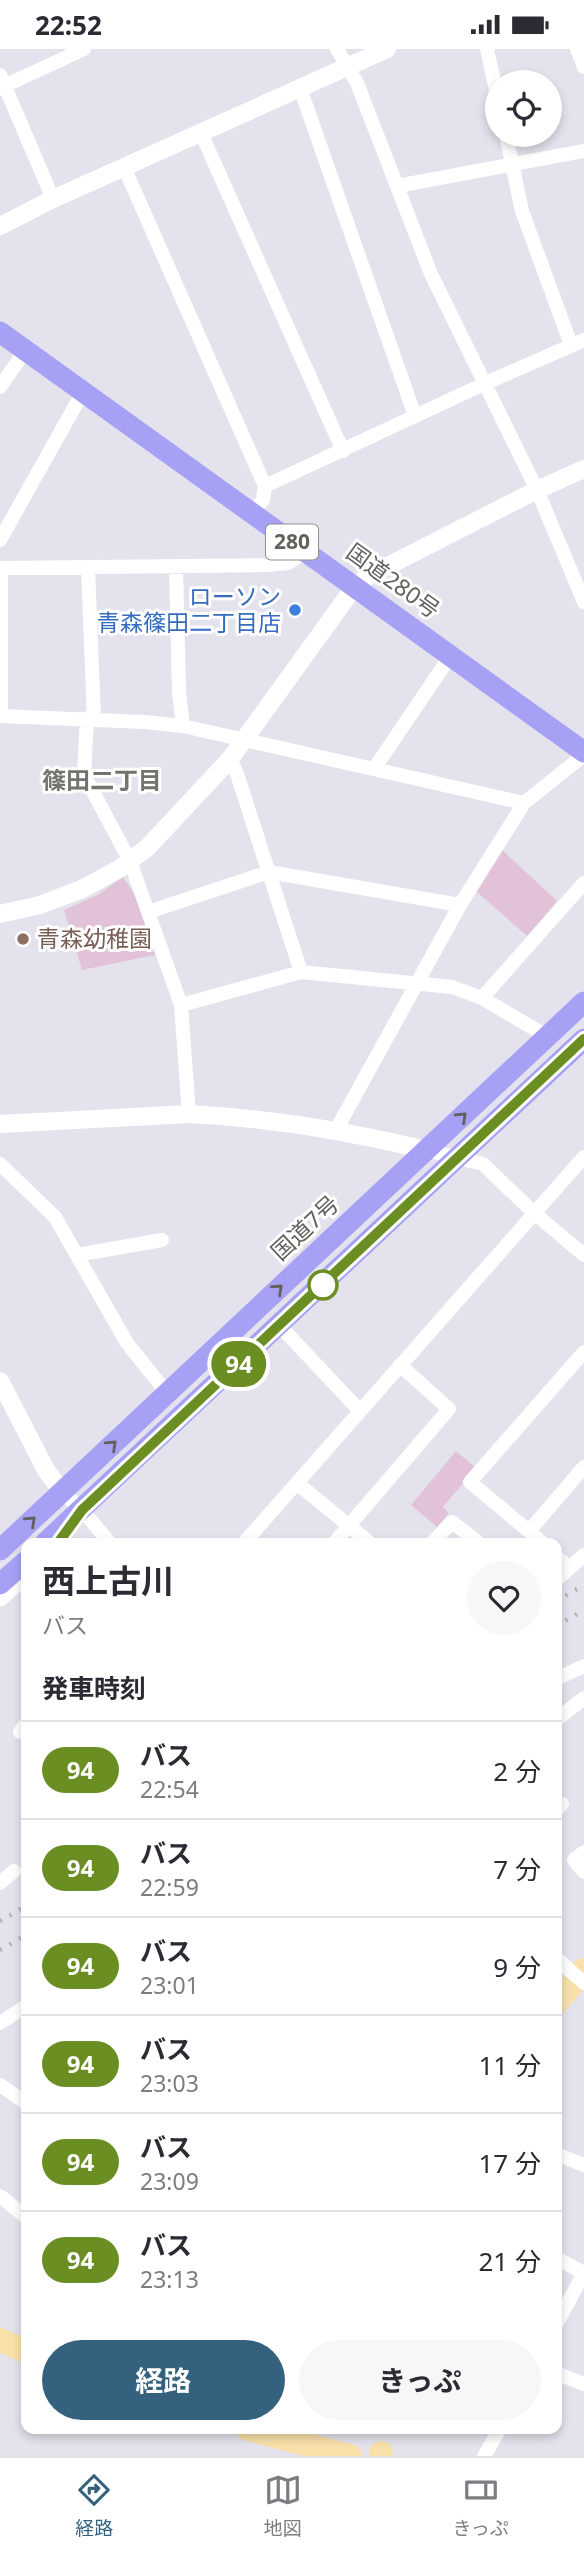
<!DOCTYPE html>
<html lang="ja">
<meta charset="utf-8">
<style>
body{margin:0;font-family:"Noto Sans","Noto Sans JP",sans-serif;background:#f7f7f7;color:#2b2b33;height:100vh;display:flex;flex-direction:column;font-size:26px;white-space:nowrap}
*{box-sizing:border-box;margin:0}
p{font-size:23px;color:#7c7c81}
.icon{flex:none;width:38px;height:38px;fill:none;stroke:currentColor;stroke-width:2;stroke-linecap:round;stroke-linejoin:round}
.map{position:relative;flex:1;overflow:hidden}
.details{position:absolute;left:21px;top:1489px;width:541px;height:896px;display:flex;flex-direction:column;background:#fff;border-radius:14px;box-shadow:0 4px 10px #0003}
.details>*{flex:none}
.badge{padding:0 14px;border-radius:23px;font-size:24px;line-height:46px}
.buttons{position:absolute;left:485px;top:21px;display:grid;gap:14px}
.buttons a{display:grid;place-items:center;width:77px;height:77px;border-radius:50%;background:#fff;box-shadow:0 4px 10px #0003;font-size:35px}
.map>.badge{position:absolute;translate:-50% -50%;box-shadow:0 0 0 4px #fff}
h2{padding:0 21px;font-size:26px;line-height:63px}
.round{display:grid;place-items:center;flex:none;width:74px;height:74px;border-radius:37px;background:#f7f7f7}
.headline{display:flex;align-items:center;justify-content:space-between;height:119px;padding:0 21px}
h1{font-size:33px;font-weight:700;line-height:52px}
.action{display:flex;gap:14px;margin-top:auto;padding:14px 21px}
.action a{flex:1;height:80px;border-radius:42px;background:#33617e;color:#fff;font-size:28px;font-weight:700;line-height:80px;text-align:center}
.action a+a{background:#f7f7f7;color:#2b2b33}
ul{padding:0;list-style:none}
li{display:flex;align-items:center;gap:21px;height:98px;padding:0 21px;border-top:2px solid #e1e1e2}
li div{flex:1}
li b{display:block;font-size:26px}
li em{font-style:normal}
li .badge{min-width:77px;font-weight:700;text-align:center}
.status{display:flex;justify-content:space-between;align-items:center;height:49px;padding:0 35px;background:#fff;direction:ltr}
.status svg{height:19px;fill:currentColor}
.menu{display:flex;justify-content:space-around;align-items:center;height:98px;border-top:2px solid #e1e1e2;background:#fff;font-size:19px;color:#7c7c81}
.menu a{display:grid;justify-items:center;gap:4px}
.menu .active{color:#33617e}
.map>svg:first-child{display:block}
.green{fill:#e2c2d9}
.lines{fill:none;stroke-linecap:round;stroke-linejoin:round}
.river{stroke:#f7e0a9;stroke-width:24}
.minor{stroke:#fff;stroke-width:14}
.tertiary{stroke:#fff;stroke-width:18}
.secondary{stroke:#fff;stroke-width:19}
.trunk{stroke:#a6a1f5;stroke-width:21}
.rail{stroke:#aeaead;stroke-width:4.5;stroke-dasharray:2 9;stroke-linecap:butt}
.oneway{stroke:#62615b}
.line-casing{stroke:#fff;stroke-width:16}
.line{stroke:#6b8e23;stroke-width:10}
.shop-dot{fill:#3f7fe0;stroke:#fff;stroke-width:2.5}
.education-dot{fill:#8d6e63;stroke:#fff;stroke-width:2.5}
.stop-dot{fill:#fff;stroke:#6b8e23;stroke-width:3.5}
.labels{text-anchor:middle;stroke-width:6;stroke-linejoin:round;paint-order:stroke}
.shield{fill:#fff;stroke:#91908c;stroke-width:2}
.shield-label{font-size:21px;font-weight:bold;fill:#62615b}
.street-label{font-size:23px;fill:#62615b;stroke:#fff}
.shop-label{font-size:23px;fill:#366cbe;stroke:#fff;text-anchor:end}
.education-label{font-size:23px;fill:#785e54;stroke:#fff;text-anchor:start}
.neighbourhood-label{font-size:24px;font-weight:bold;fill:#74736c;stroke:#fff}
</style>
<div class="status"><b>22:52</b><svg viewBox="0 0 49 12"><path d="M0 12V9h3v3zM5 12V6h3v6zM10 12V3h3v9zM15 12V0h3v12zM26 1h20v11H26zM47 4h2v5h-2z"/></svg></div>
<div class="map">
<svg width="584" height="2407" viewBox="0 0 584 2407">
<rect width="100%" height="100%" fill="#e4e3ed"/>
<!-- green -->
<path class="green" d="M502,801L557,852L527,887L476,842Z
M123,828L136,847L155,906L82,921L64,861L99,845Z
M456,1402L476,1419L443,1458L449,1464L437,1478L411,1456Z"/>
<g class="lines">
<!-- river -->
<path class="river" d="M583,1921H584
M556,1954L571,1937
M0,2291L26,2302
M248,2380L350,2407
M381,2407V2404"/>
<!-- minor -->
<path class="minor" d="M337,0L357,34L431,225L537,441L584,553
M487,0L497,46
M577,0L584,18
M0,26L53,150
M0,39L84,0
M300,39L415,367
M201,84L343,402
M506,86L522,162L571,296
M124,118L265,437L263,451L251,465
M397,137L584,102
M0,338L25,302
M265,437L486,334L584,291
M0,491L83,343
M176,517L179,644L183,677
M88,518L94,670
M0,519L268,516L288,514L306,503
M1,519V667
M0,667L144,673L183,677L524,754
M87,669L84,726L130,812L181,956L189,1065
M230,710L237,725L301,923
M374,720L451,606
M148,863L269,823L460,856
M482,949L584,834
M181,956L301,923L452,938L482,949L548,988
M336,1081L460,856L524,754L584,706
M426,1101L483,1115L534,1164L584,1206
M0,1115L55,1168L127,1294L167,1344
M77,1206L162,1191
M280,1277L360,1362
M297,1434L370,1494
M62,1443L82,1461L110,1494
M529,1482L584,1418
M244,1494L584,1108
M334,1494L449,1360L400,1316
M432,1494L452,1473L479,1494
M543,1494L470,1433L584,1303
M556,1507L569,1519
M556,1531L584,1506
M556,1630L584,1617
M556,1671L584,1649
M20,1683L26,1675
M556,1762L562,1755
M584,1803L574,1811L584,1823
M0,1834L14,1822
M556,1909L584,1934
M0,1974L26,1957
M0,2036L26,2054
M556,2105L584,2116
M0,2147L26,2168
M556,2209L584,2224L556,2276
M556,2324L584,2335
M484,2407L500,2380"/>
<!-- tertiary -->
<path class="tertiary" d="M0,177L53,150L387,0
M0,865L40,856L82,840L119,820L148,798L230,710L355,537L370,526L537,441L584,420
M0,1075L189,1065C269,1069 348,1082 426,1101
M0,1332L46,1421L62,1443"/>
<!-- secondary -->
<path class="secondary" d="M0,1548L23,1527"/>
<!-- trunk -->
<path class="trunk" d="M0,283L584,703
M45,1494L584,990
M0,1501L584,953
M0,1535L26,1512"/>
<!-- rail -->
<path class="rail" d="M556,1552L584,1536
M556,1577L584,1561
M0,1872L26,1857
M0,1901L26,1886"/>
</g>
<!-- one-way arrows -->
<defs><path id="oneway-chevron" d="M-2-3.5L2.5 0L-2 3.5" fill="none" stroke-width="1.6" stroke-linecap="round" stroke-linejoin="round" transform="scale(1.75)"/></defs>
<g class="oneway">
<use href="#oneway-chevron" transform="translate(462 1068) rotate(-43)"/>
<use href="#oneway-chevron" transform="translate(278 1240) rotate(-43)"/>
<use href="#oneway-chevron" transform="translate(112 1396) rotate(-43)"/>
<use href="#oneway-chevron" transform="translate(31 1472) rotate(-43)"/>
</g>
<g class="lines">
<!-- line casing -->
<g class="line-casing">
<path id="line" d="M58,1494L82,1461L584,990"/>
</g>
<!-- line -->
<use href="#line" class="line"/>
</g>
<!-- markers -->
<circle class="shop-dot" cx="295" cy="561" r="7"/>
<circle class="education-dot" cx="23" cy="890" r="7"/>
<circle class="stop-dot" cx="323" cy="1236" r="14"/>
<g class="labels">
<!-- shield labels -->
<rect class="shield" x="266" y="475.5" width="52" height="35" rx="5"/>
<g class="shield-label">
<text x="292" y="500">280</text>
</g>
<!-- street labels -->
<g class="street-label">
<text transform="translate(393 532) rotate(36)" y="8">国道280号</text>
<text transform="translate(305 1179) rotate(-43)" y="8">国道7号</text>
</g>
<!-- shop labels -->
<g class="shop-label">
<text x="281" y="556">ローソン<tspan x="281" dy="26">青森篠田二丁目店</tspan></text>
</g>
<!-- education labels -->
<g class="education-label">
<text x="37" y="898">青森幼稚園</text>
</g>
<!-- neighbourhood labels -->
<g class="neighbourhood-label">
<text x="102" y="740">篠田二丁目</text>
</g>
</g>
</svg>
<div class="buttons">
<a><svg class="icon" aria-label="locate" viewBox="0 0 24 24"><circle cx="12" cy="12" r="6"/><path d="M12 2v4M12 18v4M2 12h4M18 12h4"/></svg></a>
</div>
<b class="badge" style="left:239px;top:1315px;background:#6b8e23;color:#fff">94</b>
<section class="details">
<div class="headline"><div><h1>西上古川</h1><p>バス</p></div><a class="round"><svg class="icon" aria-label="heart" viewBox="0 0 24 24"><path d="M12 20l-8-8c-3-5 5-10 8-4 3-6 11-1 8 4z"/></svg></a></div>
<h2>発車時刻</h2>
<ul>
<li><span class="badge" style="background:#6b8e23;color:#fff">94</span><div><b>バス</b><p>22:54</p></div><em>2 分</em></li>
<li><span class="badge" style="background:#6b8e23;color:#fff">94</span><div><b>バス</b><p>22:59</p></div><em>7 分</em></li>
<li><span class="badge" style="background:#6b8e23;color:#fff">94</span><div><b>バス</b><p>23:01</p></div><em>9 分</em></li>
<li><span class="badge" style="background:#6b8e23;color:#fff">94</span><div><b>バス</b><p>23:03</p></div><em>11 分</em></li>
<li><span class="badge" style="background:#6b8e23;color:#fff">94</span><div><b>バス</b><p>23:09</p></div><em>17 分</em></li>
<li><span class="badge" style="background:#6b8e23;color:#fff">94</span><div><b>バス</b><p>23:13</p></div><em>21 分</em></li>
</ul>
<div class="action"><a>経路</a><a>きっぷ</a></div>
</section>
</div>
<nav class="menu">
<a class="active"><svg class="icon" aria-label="directions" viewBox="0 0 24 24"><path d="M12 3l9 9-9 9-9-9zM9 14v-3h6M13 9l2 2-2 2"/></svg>経路</a>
<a><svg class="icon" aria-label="map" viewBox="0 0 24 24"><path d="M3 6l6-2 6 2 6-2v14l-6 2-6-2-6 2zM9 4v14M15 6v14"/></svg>地図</a>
<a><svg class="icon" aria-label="tickets" viewBox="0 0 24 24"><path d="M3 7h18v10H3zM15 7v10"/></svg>きっぷ</a>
</nav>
